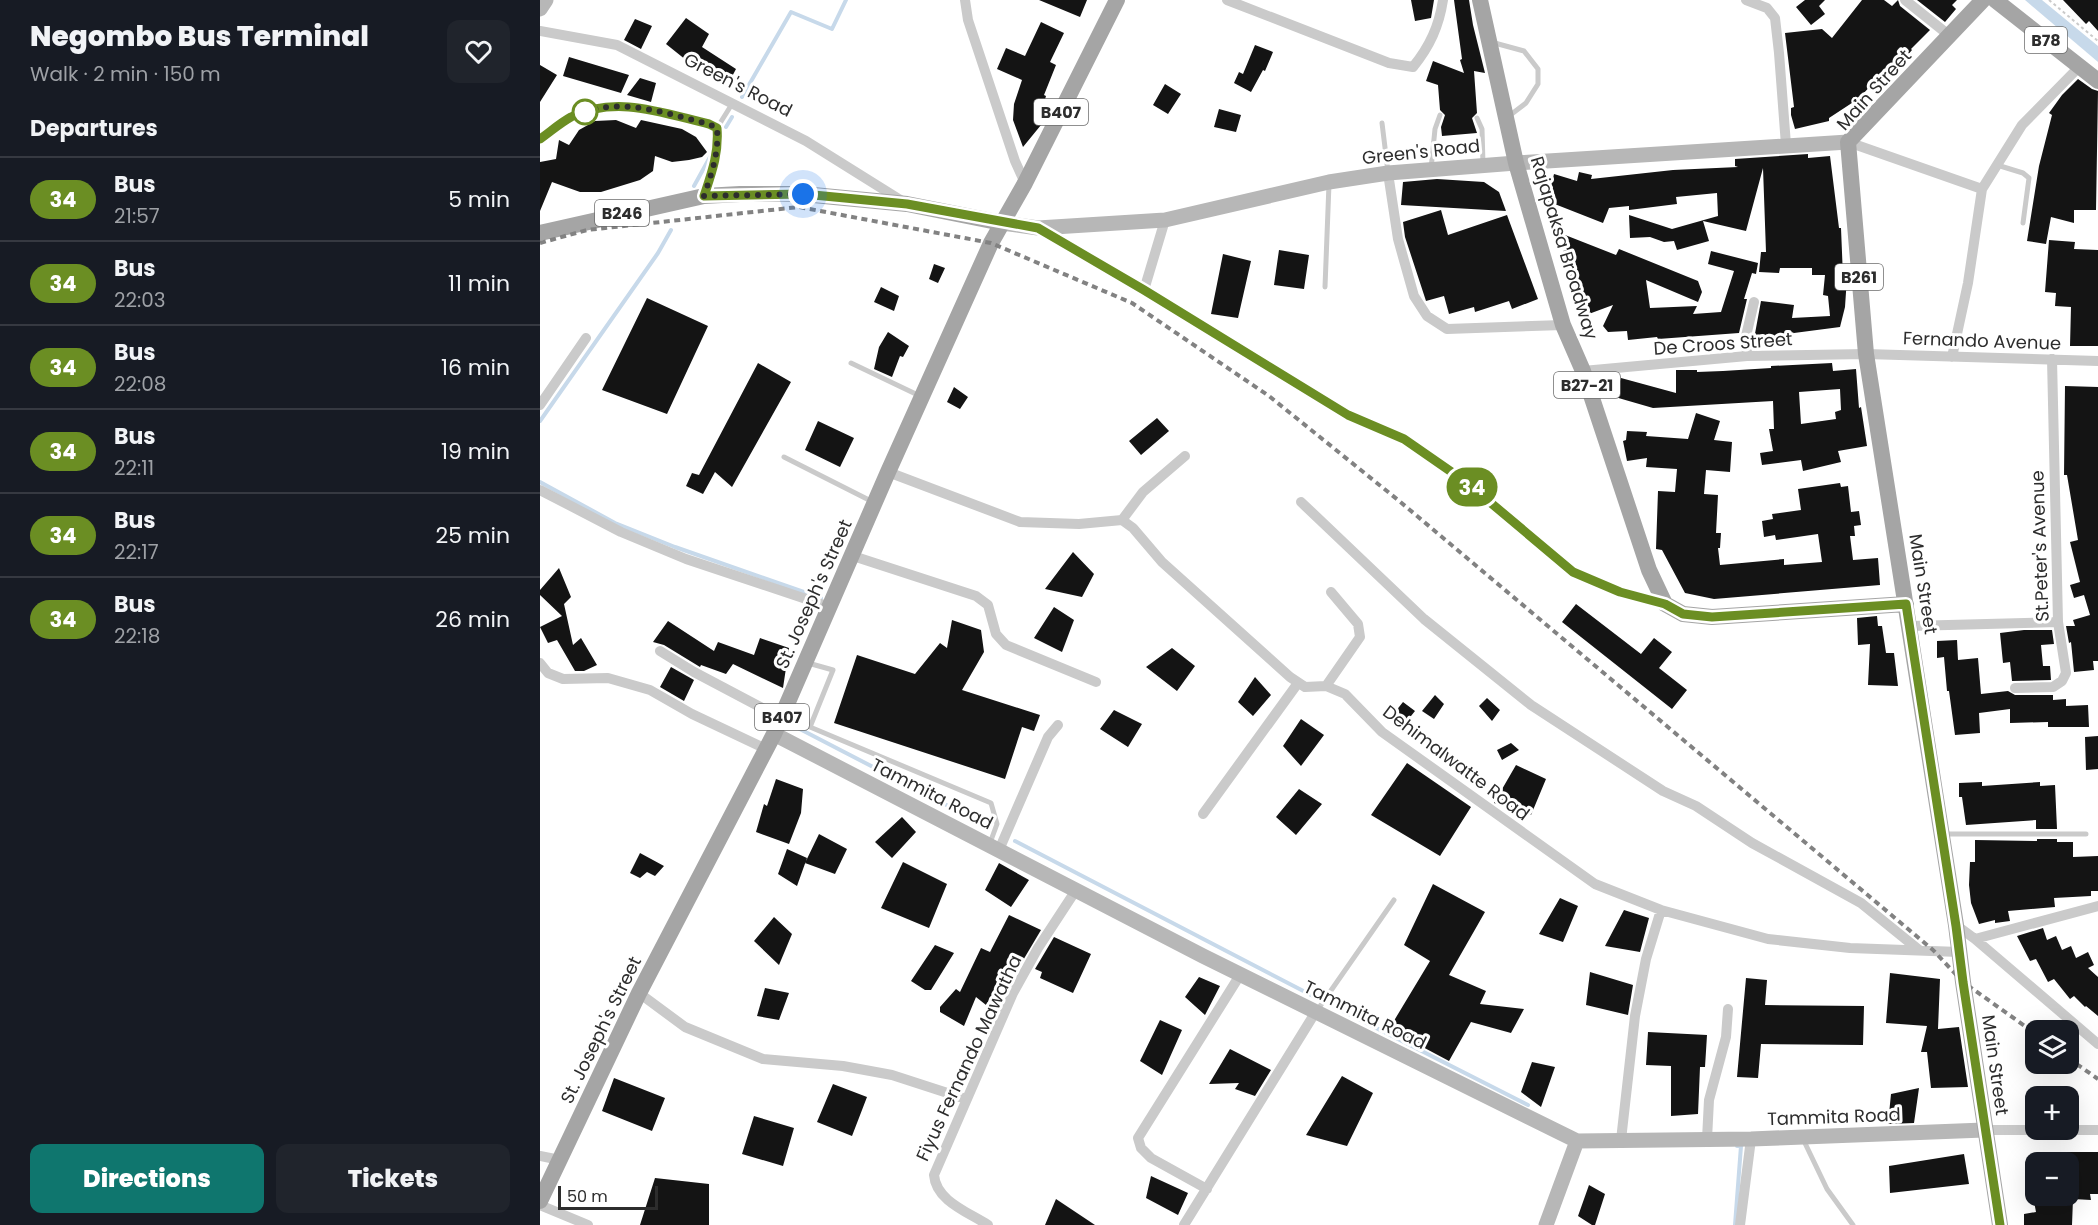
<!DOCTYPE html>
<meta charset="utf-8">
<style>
body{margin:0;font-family:Poppins,sans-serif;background:#20242c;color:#f1f3f6;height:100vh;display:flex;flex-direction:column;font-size:22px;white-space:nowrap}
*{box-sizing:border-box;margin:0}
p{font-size:20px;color:#9ea1a6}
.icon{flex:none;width:33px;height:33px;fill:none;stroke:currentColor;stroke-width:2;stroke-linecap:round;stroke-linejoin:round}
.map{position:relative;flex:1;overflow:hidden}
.panel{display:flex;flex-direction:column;background:#171b24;width:540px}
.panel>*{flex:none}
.badge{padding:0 12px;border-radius:20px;font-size:21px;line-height:39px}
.buttons{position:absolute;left:1485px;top:1020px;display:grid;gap:12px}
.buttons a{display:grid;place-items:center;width:54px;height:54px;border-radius:12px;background:#171b24;box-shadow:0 6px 24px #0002;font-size:30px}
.scale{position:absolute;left:18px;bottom:15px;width:100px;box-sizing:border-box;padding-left:6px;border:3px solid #2d2d2d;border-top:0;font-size:16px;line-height:21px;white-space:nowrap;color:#2d2d2d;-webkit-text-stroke:4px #fff;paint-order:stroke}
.you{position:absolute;width:30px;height:30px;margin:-15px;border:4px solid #fff;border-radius:50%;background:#1a73e8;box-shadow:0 0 0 9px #1a73e833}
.map>.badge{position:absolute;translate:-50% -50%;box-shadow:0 0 0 3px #fff}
h2{padding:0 30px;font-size:22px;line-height:54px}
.round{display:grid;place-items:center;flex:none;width:63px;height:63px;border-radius:12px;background:#20242c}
.headline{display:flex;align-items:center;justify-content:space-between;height:102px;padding:0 30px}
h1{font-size:28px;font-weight:800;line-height:45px}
.action{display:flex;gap:12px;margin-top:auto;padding:12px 30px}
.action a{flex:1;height:69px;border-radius:12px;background:#0f766e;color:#fff;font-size:24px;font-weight:800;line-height:69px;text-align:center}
.action a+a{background:#20242c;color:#f1f3f6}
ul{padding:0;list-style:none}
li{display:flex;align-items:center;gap:18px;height:84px;padding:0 30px;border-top:2px solid #363941}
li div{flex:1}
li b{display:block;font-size:22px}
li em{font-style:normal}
li .badge{min-width:66px;font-weight:700;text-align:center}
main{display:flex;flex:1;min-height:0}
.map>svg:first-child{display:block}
.water{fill:#c7d9ea}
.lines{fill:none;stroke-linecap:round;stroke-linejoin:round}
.stream{stroke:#c7d9ea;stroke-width:4}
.building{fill:#141414;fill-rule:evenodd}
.path{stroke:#cacaca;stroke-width:2;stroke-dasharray:3 3;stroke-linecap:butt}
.lane{stroke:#cacaca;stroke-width:5}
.street{stroke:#cacaca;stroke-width:10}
.secondary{stroke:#b7b7b7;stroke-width:15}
.primary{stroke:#a5a5a5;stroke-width:16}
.rail{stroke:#828282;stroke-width:4;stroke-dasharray:6 4.5;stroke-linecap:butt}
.line-casing{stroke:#fff;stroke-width:14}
.line{stroke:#6b8e23;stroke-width:9}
.walk{stroke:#2d2d2d;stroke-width:6;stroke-dasharray:0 10.8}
.stop-dot{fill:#fff;stroke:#6b8e23;stroke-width:3}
.labels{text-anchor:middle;stroke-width:6;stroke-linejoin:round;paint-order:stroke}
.shield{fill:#fff;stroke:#6c6c6c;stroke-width:1.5}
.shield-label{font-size:16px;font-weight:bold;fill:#2d2d2d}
.street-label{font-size:18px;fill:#2d2d2d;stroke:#fff}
</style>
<main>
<section class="panel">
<div class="headline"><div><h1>Negombo Bus Terminal</h1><p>Walk · 2 min · 150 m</p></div><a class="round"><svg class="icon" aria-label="heart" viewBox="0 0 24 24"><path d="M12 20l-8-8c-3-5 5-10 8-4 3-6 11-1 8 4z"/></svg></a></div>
<h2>Departures</h2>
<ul>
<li><span class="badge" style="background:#6b8e23;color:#fff">34</span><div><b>Bus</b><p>21:57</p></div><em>5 min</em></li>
<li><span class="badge" style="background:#6b8e23;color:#fff">34</span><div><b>Bus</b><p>22:03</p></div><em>11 min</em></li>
<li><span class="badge" style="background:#6b8e23;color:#fff">34</span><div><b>Bus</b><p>22:08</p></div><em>16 min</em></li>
<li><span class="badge" style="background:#6b8e23;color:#fff">34</span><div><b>Bus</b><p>22:11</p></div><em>19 min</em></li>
<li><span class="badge" style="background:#6b8e23;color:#fff">34</span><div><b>Bus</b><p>22:17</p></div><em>25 min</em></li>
<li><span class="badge" style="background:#6b8e23;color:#fff">34</span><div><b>Bus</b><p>22:18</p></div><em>26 min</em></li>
</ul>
<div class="action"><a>Directions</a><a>Tickets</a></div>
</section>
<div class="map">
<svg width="1558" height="1225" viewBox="0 0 1558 1225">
<rect width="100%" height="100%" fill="#fff"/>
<!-- water -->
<path class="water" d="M1485,0H1502L1558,46V62Z"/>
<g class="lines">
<!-- stream -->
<path class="stream" d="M202,97L251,12L292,29L306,0
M186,127L192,117
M154,186L170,157
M0,421L118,253L131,230
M0,482L75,523L135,547L281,598
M254,726L445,825
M475,841L773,996
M793,1006L988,1105
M1195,1225L1201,1146H1197"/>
</g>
<!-- building -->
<path class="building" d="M499,0H547L540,17Z
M871,0H894L891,18L875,21Z
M914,0H929L933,25L945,73L934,71L937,113L932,118L937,133L902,136L901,127L905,115L900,110L898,85L886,81L893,61L924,73L920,60L922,59Z
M1265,0H1285L1279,6L1285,14L1271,25L1256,7Z
M1322,0H1344L1352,6L1358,0L1360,6L1390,30L1371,49L1372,50L1349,77L1344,72L1318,99L1289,118V121L1255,129L1251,115V108L1254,107L1245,33L1282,29L1292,38Z
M1377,0H1417L1412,5L1416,9L1405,22Z
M1523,0H1558V31L1549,21L1546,24Z
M146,18L169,34L162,47L196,69L187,86L154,59L151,64L126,44Z
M95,19L112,26L101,49L84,40Z
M501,22L524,33L510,62L516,65L504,95L506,96L498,123L501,125L483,147L473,120L474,104L482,80L457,69L466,48L485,56Z
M715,45L733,52L725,71L723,70L711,92L694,83L699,72L703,74Z
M29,57L89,75L81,93L23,76Z
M0,65L17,75L0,102Z
M100,78L116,83L111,102L87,95Z
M1538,79L1552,89L1558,91L1556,210H1534V223L1511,217L1506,244L1487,241L1499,166L1512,115L1509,113L1522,95Z
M625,84L641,94L628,114L613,105Z
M679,109L701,115L696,132L674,127Z
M76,120L96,128L101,120L142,129L156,137L167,152L162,157L149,160L132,162L115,156L113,171L100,180L61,192H40L12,182L0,211V162L16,159L19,140L29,145L39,130L55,121Z
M1268,154V158L1290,156L1299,228H1301L1303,277H1307L1305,307L1300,327L1254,333V338L1220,341V339H1214L1221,301L1254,305L1252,318L1290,316L1288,296L1283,295L1285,275H1272V268H1240L1239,273L1219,272L1221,252H1226L1223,168L1206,231L1163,221L1169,241L1137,250L1134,241L1124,242L1110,237L1090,238L1089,215L1132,229L1178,216L1177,193L1136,197L1137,204L1089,210V206L1069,208L1063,223L1007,201L1013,187L1011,186L1014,174L1037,181L1039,172L1052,175L1051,179L1133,170L1198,167L1195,166V159Z
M897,179L944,182L959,192L966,211L861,205L863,182Z
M901,210L908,235L967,215L998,299L972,309L969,301L935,312L934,307L909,314L904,296L886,301L865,237L863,222Z
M1020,233L1076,255L1079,249L1158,281L1162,292L1158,302L1106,280L1110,308L1157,306L1153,314L1181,312L1194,271L1168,264L1171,251L1218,263L1216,274L1212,273L1204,299H1207L1199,333L1118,339L1117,337L1088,340L1087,331L1068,332L1063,326L1073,305L1046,315L1032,277L1030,278L1023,251L1027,250Z
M1509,240L1535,242L1534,249L1558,250V346H1530L1531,307L1515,306L1516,293L1505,292Z
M739,250L769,255L764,289L734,285Z
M683,254L711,261L698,318L671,314Z
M394,264L405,268L398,283L389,279Z
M341,287L359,296L354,311L334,302Z
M107,298L168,326L127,414L62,390Z
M348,332L369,346L363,357L360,356L352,377L334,369L339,347Z
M218,363L251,382L192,487L175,472L163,494L146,486L152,473L159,475Z
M1292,363L1293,371L1316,369L1319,408L1321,407L1327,446L1298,451L1301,462L1263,471L1261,460L1222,465L1220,453L1233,451L1229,429H1234L1233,401L1113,408L1075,397L1081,378L1136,393V370H1157V372L1183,371L1231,368V366ZM1300,389L1301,410L1295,412L1296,419L1261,424L1259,392Z
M1525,386L1558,387V661H1553L1554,670L1534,672L1531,642L1529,643L1526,626H1535L1533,620L1550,615L1544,595L1534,598L1530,585L1540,582L1530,542L1538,540L1527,475H1524Z
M414,387L428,397L420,409L407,402Z
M1156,413L1180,421L1174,440L1192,442L1190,472L1166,470L1164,494L1178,495L1176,533H1181L1180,548H1178L1180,565L1244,559V565L1282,562L1278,534L1236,540L1235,535L1224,537L1222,521L1233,519L1232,514L1261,510L1258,489L1300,483L1301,487L1308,486L1311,512L1319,511L1321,525L1314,526L1315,536H1310L1313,560L1338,558L1340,585L1174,599L1145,593L1122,550L1116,549L1118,491L1135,492L1137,469L1106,467L1107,458L1087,461L1083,441L1086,440L1087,431L1107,432L1106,436L1148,439Z
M617,418L629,431L601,455L589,441Z
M278,421L314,438L300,467L265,450Z
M533,552L554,574L542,597L505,589Z
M19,568L31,597L24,604L33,645L41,638L57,665L44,671H35L17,640L8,643L0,627L22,616L0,595V590Z
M1036,604L1101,654L1114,638L1132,652L1119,668L1147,690L1132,709L1022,622Z
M514,607L534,620L522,652L494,638Z
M1337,616L1338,626H1342L1346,653H1354L1358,686L1328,685L1330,644L1318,645L1317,618Z
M412,620L441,630L444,652L422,690L500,715L494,731L482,727L465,779L294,723L317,655L375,674L400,643L407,648Z
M128,621L174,651L178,642L214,655L220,638L249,648L243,688L193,664L186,674L161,665L160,667L124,645L113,642Z
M1484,630H1512L1514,644L1501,645L1503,666H1510L1511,680L1472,681L1470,662L1463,663L1460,633Z
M1417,640L1418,660L1438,658L1441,694L1468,691L1475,695H1513V700L1526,699V706L1548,705L1549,727H1508V722L1470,723V709L1439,713L1440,733L1415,735L1409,691H1407L1404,657L1397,658V641Z
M632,648L655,666L637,691L606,667Z
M131,667L154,680L144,701L120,687Z
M715,677L731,695L713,716L698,702Z
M895,695L904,704L894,719L882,711Z
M947,698L960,710L952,721L939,706Z
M863,702L875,711L867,721L855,712Z
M574,710L602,724L588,747L560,729Z
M761,719L784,735L761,766L743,746Z
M1558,736V769L1546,770L1545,737Z
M971,743L979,750L962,760L957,750Z
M867,763L931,807L900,856L831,815Z
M976,765L1006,779L991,815L954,803Z
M236,779L263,789L261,813L249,844L216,832L224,804L227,806Z
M1442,782V786L1500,782V786L1515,785L1517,829H1496V820L1426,825L1422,797H1419V783Z
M759,789L782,804L756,835L736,817Z
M362,817L376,832L352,858L335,842Z
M279,834L307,849L295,874L265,863Z
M1497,839H1517V842H1533V857L1558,856V891H1551V896L1514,898L1515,907L1468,911L1470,921L1455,923V920L1439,924L1431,903L1429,885L1430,862H1435V840L1497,841Z
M247,849L267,858L257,886L238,874Z
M100,853L124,866L115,876L107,872L100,878L90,873Z
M363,862L407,884L389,928L341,908Z
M459,863L489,880L471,907L445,890Z
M893,884L945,912L909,975L946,991L940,1004L984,1009L971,1033L931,1022L909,1061L849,1029L890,961L864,945Z
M1020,898L1038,906L1023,942L999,934Z
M1084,910L1109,918L1100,952L1065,946Z
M469,915L501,930L482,962L474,958L446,1005L436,997L424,1026L400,1012V1007L416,989L420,992L441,948L450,952Z
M234,917L252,934L239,965L214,941Z
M1503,928L1507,940L1516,936L1522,950L1531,946L1536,958L1548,952L1554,965L1548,968L1558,977V1016L1546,1006L1545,1007L1534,996L1530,999L1514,979L1508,982L1496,959L1490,961L1477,936Z
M514,937L551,954L533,993L500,978L502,972L495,969Z
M395,945L414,953L391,990H385L371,981Z
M1050,972L1093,985L1088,1015L1046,1005Z
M1350,973L1400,979L1398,1029L1419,1027L1428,1087L1391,1088L1387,1052H1381L1387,1026L1346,1023Z
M659,977L680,986L665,1015L645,997Z
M1206,978L1227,980L1225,1005L1324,1006L1323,1045L1221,1044L1218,1078L1197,1077Z
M225,988L249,993L239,1020L217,1016Z
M620,1020L642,1030L622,1075L600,1061Z
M1108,1032L1167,1035L1165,1067H1160L1158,1114L1131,1116V1066L1106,1065Z
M690,1049L731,1070L715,1096L695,1089L699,1083L669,1084Z
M992,1062L1015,1067L1001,1107L981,1092Z
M802,1076L833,1093L807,1146L766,1135Z
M74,1078L125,1098L112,1131L62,1111Z
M293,1084L327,1097L312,1136L277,1122Z
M1379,1088L1374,1123L1348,1124L1351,1094Z
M214,1116L254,1128L243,1166L202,1154Z
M1519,1152H1558V1194H1550L1551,1200L1533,1199L1532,1225H1484V1214L1496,1212L1493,1196H1528V1162H1520Z
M1424,1154L1429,1184L1350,1193L1349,1166Z
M611,1176L648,1193L638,1215L606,1198Z
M115,1178L169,1184V1225H100Z
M1049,1185L1065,1194L1055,1225H1052L1038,1216Z
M516,1199L555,1225H505Z"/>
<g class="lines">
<!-- path -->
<path class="path" d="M1509,0L1558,41"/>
<!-- lane -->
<path class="lane" d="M951,42L984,51L998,69V84L986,103L969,116
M937,118L942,129L943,164
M842,123L848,172
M0,139C10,132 20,123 31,117C77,95 122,113 169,124L177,128
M1457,165L1483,173L1489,178L1483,223
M891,169L895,129L900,115
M165,192L176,162L178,145L177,128L192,104
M785,287L789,184
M311,363L380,396
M244,457L333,502
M268,663L293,670L270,727L451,803L457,824L450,843
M1404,834H1546
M776,1012L854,900
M1263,1139L1287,1189L1313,1225"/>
<!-- street -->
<path class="street" d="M425,0L428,20L475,161L485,183
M687,0L849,63L873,67C890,46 899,26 903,0
M1206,0L1227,8L1235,18L1239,53L1246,145
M1365,0L1410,36
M0,31L77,45L266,141L362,201
M1308,142L1442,189
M848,173L858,239L874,296L887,316L907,329L1023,325
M498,228L604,290L808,415L864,439L926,482L1033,572L1080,592L1125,604
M604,290L625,220
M1207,356L1206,336L1214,302
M1412,357L1428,283L1442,189L1482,125L1540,66
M1043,371L1207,356L1326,354L1558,361
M0,405L46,338
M348,472L480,522L539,524L582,520L593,528L622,562L750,677L765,687L786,686L805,694L842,732L1055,884L1121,910L1228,939L1310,948L1419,952
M0,490L81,532L146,559L290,607
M761,502L884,619L991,705L1123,791L1156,806L1212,843L1321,903L1379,950
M582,520L603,492L645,456
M313,556L436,596L448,605L456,634L466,645L556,682
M1370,626L1518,622
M120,651L154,672L241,718
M0,663L8,673L23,679L68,678L110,690L152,714L226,749
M786,686L820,637L818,624L791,592
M1475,688L1513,687L1522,681L1526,673L1518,622L1512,359
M663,814L758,683
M459,850L508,737L518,725
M1416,925L1435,939L1558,1044
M1435,939L1558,906
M99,993L145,1027L223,1059L303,1066L352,1075L426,1099
M1444,1130H1558
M1167,1139L1169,1100L1186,1037L1188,1009
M1081,1140L1095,1016L1106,959L1121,910
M0,1156L20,1160
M667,1189L611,1158L601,1148L598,1138L700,975
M0,1205L48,1225
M448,1225C428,1212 396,1201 394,1175L473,993L498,948L536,890
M644,1225L775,1013
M1200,1225L1211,1139"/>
<!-- secondary -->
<path class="secondary" d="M0,9L6,0
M462,223L498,228L625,220L789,182L848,173L976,163L1308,142
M234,734L663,956L1037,1141L1211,1139L1444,1130
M1006,1225L1037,1141"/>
<!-- primary -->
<path class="primary" d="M940,0L976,163L1023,325L1043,371L1109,570L1125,604L1143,614L1172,617L1366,604
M1443,0L1308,142L1326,354L1416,925L1423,982L1460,1225
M1455,0L1558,81
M0,233L164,196L200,194H263L367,204L462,223
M0,1201L99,993L234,734L348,472L451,243L485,183L577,0"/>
<!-- rail -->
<path class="rail" d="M0,243L47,230L259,207L451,243L592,303L729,396L858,500L1393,950L1423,982L1496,1034
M1528,1058L1558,1079"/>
</g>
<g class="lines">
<!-- line casing -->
<g class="line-casing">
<path id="line" d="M0,139C10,132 20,123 31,117C77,95 122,113 169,124L177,128C179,153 172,172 164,196L263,194L305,198L367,204L498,228L604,290L808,415L864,439L926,482L1033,572L1080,592L1125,604L1143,614L1172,617L1366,604L1416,926L1423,982L1460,1225"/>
</g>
<!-- line -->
<use href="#line" class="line"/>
<!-- walk -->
<path class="walk" d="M45,112C84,98 128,114 169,124L177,128C179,153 172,172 164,196L263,194"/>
</g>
<!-- markers -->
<circle class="stop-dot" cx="45" cy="112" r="12"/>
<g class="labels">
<!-- shield labels -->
<g class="shield">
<rect x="1485" y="27" width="42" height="26" rx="4.5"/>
<rect x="494" y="99" width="54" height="26" rx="4.5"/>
<rect x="55" y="200" width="54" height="26" rx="4.5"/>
<rect x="1295" y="264" width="48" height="26" rx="4.5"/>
<rect x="1014" y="372" width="66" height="26" rx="4.5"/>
<rect x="215" y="704" width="54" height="26" rx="4.5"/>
</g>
<g class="shield-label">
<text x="1506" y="46">B78</text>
<text x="521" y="118">B407</text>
<text x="82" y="219">B246</text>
<text x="1319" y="283">B261</text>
<text x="1047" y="391">B27-21</text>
<text x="242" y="723">B407</text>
</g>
<!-- street labels -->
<g class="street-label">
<text transform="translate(198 85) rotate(27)" y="6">Green's Road</text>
<text transform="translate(1334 90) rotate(-48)" y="6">Main Street</text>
<text transform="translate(881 152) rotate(-6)" y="6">Green's Road</text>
<text transform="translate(1024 248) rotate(73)" y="6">Rajapaksa Broadway</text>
<text transform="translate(1442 341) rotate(2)" y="6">Fernando Avenue</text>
<text transform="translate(1183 344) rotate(-4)" y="6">De Croos Street</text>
<text transform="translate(1500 546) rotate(-92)" y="6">St.Peter's Avenue</text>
<text transform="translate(1383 584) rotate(81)" y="6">Main Street</text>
<text transform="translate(274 594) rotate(-66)" y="6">St. Joseph's Street</text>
<text transform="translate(916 763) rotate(37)" y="6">Dehimalwatte Road</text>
<text transform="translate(392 794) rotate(27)" y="6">Tammita Road</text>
<text transform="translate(825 1015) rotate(26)" y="6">Tammita Road</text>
<text transform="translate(61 1030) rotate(-64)" y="6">St. Joseph's Street</text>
<text transform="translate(429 1058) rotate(-65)" y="6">Fiyus Fernando Mawatha</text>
<text transform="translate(1455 1065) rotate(82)" y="6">Main Street</text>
<text transform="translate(1294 1117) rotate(-2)" y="6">Tammita Road</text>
</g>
</g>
</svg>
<div class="buttons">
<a><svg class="icon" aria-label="layers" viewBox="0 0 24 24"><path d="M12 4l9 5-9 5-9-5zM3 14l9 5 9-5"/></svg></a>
<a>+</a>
<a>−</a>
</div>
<div class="scale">50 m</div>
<div class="you" style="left:263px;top:194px"></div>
<b class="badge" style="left:932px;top:487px;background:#6b8e23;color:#fff">34</b>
</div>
</main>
